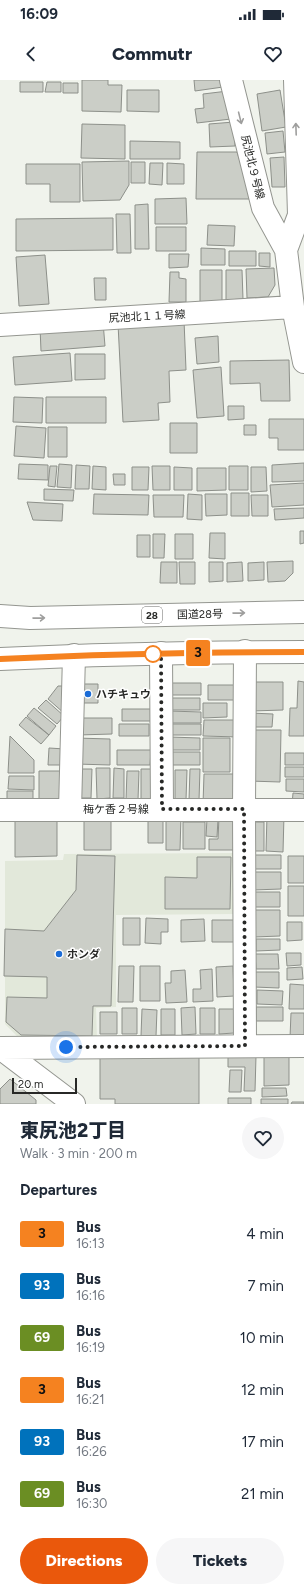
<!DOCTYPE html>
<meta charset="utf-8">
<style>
body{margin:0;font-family:Figtree,"Noto Sans JP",sans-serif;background:#f6f6f7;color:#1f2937;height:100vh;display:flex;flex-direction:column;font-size:15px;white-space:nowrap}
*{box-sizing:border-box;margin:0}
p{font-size:13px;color:#747a83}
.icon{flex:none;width:22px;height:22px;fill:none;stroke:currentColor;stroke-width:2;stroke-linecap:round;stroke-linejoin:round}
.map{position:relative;height:1024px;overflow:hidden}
.sheet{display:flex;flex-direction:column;background:#fff;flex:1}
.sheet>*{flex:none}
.badge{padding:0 8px;border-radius:3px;font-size:14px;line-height:26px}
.scale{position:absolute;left:12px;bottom:10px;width:65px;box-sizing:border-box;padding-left:4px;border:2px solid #272826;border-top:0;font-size:11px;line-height:14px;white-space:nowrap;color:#272826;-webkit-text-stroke:3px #fff;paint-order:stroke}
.you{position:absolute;width:20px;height:20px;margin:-10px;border:3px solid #fff;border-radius:50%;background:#1a73e8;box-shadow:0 0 0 6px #1a73e833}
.map>.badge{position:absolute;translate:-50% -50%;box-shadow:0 0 0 2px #fff}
h2{padding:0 20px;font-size:15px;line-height:36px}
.round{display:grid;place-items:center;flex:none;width:42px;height:42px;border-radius:21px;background:#f6f6f7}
.head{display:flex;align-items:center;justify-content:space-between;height:68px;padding:0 20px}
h1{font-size:19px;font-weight:800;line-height:30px}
.action{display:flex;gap:8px;margin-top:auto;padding:8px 20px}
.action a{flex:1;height:46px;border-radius:24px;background:#ea580c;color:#fff;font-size:16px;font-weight:800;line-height:46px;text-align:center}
.action a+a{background:#f6f6f7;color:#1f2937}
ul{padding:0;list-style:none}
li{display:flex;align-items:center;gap:12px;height:52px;padding:0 20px}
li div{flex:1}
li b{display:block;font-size:15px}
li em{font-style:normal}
li .badge{min-width:44px;font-weight:700;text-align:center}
.status{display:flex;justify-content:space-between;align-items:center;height:28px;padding:0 20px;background:#fff;direction:ltr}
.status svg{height:11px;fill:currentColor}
header{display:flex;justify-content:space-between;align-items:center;height:52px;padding:0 20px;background:#fff;font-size:18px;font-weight:800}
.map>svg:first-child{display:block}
.built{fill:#e2e8da}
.building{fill:#cbcec7;stroke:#8d908a}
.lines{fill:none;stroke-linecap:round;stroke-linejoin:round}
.minor-casing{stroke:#949690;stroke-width:24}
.highway-casing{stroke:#949690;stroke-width:24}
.minor{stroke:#fff;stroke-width:22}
.highway{stroke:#fff;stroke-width:22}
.oneway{stroke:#9e9e9d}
.line-casing{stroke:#fff;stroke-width:9}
.line{stroke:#f58220;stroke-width:6}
.walk{stroke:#272826;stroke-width:4;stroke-dasharray:0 7.2}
.stop-dot{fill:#fff;stroke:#f58220;stroke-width:2}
.poi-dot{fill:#1b6cd7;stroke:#fff;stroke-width:1.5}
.labels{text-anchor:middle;stroke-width:3;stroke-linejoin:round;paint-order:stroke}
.shield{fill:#fff;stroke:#686867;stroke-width:1}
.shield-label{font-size:10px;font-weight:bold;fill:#272826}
.street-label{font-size:11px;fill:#272826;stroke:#fff}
.poi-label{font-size:11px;font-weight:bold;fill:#272826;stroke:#fff;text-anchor:start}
</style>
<div class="status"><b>16:09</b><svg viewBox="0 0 49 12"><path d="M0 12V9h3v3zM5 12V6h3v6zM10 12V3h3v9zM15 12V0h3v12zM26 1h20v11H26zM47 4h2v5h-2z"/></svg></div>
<header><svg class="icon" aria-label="back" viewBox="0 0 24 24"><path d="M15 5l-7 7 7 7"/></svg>Commutr<svg class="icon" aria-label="heart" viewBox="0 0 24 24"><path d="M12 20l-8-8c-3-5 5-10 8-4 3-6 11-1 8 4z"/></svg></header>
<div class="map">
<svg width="304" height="1024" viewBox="0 0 304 1024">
<rect width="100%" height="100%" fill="#f0f3ec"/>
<!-- built -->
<path class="built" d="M236,773V834L116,835V927L96,928L97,959H20L5,944V781L63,780L64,774Z"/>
<!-- building -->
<path class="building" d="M82,0H108V5H122L121,32L82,31Z
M194,0H222L223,7L195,11Z
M20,2H43V12H20Z
M47,2H61V12H45Z
M63,3H78V13H63Z
M127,10H159V32L127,31Z
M280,10L286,47L262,51L257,14Z
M228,11L231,39L197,43L195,29L204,28L203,14Z
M234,42L235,66L210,67L209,44Z
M82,44L125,45V79L81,78Z
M283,51L285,72L267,74L265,53Z
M130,61L180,62V79H130Z
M197,72H237L252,119H196Z
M284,77L285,107H272L270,78Z
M129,81V105L120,120L83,121L82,82Z
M131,82H145V103H131Z
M150,83H163L162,105L149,104Z
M167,83L184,84V104H167Z
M26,84H80V122H50V104H26Z
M186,118L187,144H155V119Z
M148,124L149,169H135V125Z
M116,134H130L131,173H117Z
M113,138V170L16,171V139Z
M208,145L235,146L234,166L207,165Z
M156,147H186V171H156Z
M201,168L225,169V185H201Z
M229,171H256V186H229Z
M259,173H270V187L259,186Z
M169,174H189L188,187L169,188Z
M45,175L49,224L19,226L16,177Z
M274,188L275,205L268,217L247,218L246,189Z
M200,190H222V221L200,222Z
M226,190H242L243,219L226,220Z
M170,192H179V198L186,199V222H169Z
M94,198H106V220H95Z
M184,240L186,290L169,291L170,322L158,323L159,340L123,342L118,244Z
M103,242L105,266L41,271L40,247Z
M218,256L219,282L197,284L195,258Z
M70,273L72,301L15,305L13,277Z
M75,274H105V299L75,300Z
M289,280L290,321H261L260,303L230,304V281Z
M221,287L224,336L197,338L193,290Z
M14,317L43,318L42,343L13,342Z
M46,317H106V343H46Z
M228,326H244V339L228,340Z
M269,339H304V370H278V358H269Z
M170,343H197V373H170Z
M244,345H256V355H244Z
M16,346L46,348L44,378L14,376Z
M48,347H67V377H48Z
M304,383V401L272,402V385Z
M19,384L48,385V400L18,399Z
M59,384L72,385L71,408L57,407Z
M76,385L90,386L89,409H75Z
M50,386H57L55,407L48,406Z
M93,386L106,387V410L92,409Z
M152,386H170V410H153Z
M229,386H248V410H229Z
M132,387H149L148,410H132Z
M174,387L192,388V410H174Z
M251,387H266L267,411L251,412Z
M197,388H226V410L197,411Z
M113,394H125V405H114Z
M304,403V425L272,427L270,405Z
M44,409L74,410L73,421L44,420Z
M231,413H249V436H231Z
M94,414L149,415L148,435L93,434Z
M188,414L202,415V440L187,439Z
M205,414H227V435L206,436Z
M153,415H184L183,437H154Z
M251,415H268V436H252Z
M27,422L63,424L62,441L33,440Z
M304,428V438L275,440L274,429Z
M300,451H304V463L300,464Z
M210,453H225V479L209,478Z
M153,454H165L164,478H153Z
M175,454H193V479H175Z
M137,455H150V477H137Z
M293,481V493L285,501L268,502L267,482Z
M161,482H177V503H160Z
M179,482H195V504H180Z
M209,482H223V501L209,502Z
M242,482L243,501L227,502V483Z
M264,482V500L248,501V483Z
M298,601L304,602V656H289L290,628H297Z
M252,602H283V630L252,631Z
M167,603H201V615H166Z
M78,604H98V623H78Z
M208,605H237L236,620H208Z
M58,606H65V634L48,619Z
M169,618H200V630H169Z
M46,620L64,636L57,644L38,628Z
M203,623H227V637L203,638Z
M34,628L56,646L49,655L27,636Z
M122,629H152V641H122Z
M169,631L201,632V643H169Z
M250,633L273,634L272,647H250Z
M26,637L49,655L41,664L19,645Z
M78,638H112V654L78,655Z
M204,640H239V657L203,656Z
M119,644H149V656H119Z
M170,644H201V655H170Z
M250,650H281L280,702L249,701Z
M10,656L34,680V693H8Z
M169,657L200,658V670H169Z
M76,658L110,659V685L76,684Z
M203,658H230V692H203Z
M49,668L65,669L64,685H48Z
M117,670H151L150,685H117Z
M168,672H200V685H168Z
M285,673H304V685H285Z
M285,687H304V697H285Z
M96,688H110V718L97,719Z
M114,688L124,689V718H113Z
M76,689H92L91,718H75Z
M141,689H153V721H141Z
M190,689H200L199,720H189Z
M175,690H187L186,720L175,719Z
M39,691H65L64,722H39Z
M127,691H139L138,720H126Z
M204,694H238L237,724H203Z
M9,696H34V710L8,709Z
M286,699H304V712L286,711Z
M7,711H33V725L7,724Z
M293,713L304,714V726L292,725Z
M267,735H284L283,772L266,771Z
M166,736H181L180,770H166Z
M219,737H236V770H209V759H218Z
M84,738L111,739V770H84Z
M148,738H163V763H148Z
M57,739V776L15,777V740Z
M207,739H218L217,757L206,756Z
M183,742H205V769H183Z
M251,742H264V771H251Z
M77,775L115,776L111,926H93L92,956L21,955L6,942L7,917L47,918V897L4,896L5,849L44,851L76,810Z
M254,775H281V789H254Z
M288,776H304V803H288Z
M197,777H231L230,829H165V797L197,798Z
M253,792H281V809L253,810Z
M288,806H304V836H288Z
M253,812H280V827H253Z
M253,830H280V856L254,857Z
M123,838H140V865H123Z
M146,838L168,839V852H161V864L145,863Z
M204,839L205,861L181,862V840Z
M212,840H234V862H212Z
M287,842H302V860L287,861Z
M256,859H280V870L256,871Z
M286,873H301V885L287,886Z
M255,874H278L279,889H256Z
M119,886H134L133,922H118Z
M140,886H160V921H140Z
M233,886L234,916L217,917L216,887Z
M302,887L303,899L287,900V888Z
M212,889L213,921L193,922V909H201L200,890Z
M185,890L187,922L166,923L165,903H171V891Z
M255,892H279V908L254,907Z
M290,904L304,905V929H289Z
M257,910L283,911L282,925L257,924Z
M195,927L196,954L182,955L181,928Z
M256,927H283V941H256Z
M122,928H137V954H122Z
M200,928H215V954H200Z
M142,929L157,930L156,956H141Z
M161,929H175V955H161Z
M219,929H234V953L219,954Z
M100,932H117V954H100Z
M291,933H304V958H290Z
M228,975L256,976L255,1011H244L245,987H228Z
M100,976H199V1024H115V1019H100Z
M264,977H289V1005L264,1006Z
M230,990H242L241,1012H229Z
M10,999L36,1020V1024H0V1009Z
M262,1008H286L287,1016L262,1017Z
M228,1018H251V1024H228Z
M261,1019H288V1024H261Z
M292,1022H304V1024H291Z"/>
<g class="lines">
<!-- minor casing -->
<g class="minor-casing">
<path id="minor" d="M231,0L263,128L286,170
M295,0L299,135L286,170L293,227L304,282
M0,245L293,227
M245,571L244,729L245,966
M161,573L162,729
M0,730H304
M70,730L74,575
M0,968L304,966
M0,968L74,1024"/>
</g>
<!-- highway casing -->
<g class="highway-casing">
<path id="highway" d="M0,536L30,538L304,532
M0,579C101,574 203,572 304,572"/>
</g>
<!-- minor -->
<use href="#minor" class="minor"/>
<!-- highway -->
<use href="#highway" class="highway"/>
</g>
<!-- one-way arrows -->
<defs><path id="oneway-shaft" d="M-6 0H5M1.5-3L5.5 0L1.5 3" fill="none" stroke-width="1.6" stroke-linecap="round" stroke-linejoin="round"/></defs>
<g class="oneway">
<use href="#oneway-shaft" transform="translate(240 38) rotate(76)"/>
<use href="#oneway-shaft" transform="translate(296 49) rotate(-92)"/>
<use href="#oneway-shaft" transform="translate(239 533) rotate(-1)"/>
<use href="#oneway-shaft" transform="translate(39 538) rotate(-1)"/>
</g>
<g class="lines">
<!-- line casing -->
<g class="line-casing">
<path id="line" d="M0,579C101,574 203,572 304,572"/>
</g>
<!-- line -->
<use href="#line" class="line"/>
<!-- walk -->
<path class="walk" d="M66,967L245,966L244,729H162L161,573L153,574"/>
</g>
<!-- markers -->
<circle class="stop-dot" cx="153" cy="574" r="8"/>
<g class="poi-dot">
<circle cx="88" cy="614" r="4"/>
<circle cx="59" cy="874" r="4"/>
</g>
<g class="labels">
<!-- shield labels -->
<rect class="shield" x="142" y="527" width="20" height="16" rx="3"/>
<g class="shield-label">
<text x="152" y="539">28</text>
</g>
<!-- street labels -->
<g class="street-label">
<text transform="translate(253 87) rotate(76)" y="4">尻池北９号線</text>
<text transform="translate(147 236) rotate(-3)" y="4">尻池北１１号線</text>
<text transform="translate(200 534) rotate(-1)" y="4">国道28号</text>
<text x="116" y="733">梅ケ香２号線</text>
</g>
<!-- poi labels -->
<g class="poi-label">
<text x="96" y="618">ハチキュウ</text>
<text x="67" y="878">ホンダ</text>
</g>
</g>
</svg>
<div class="scale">20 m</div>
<div class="you" style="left:66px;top:967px"></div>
<b class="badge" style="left:198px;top:573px;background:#f58220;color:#111">3</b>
</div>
<section class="sheet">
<div class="head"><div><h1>東尻池2丁目</h1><p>Walk · 3 min · 200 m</p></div><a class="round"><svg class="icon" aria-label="heart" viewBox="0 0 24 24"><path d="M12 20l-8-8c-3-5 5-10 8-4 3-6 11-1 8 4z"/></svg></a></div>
<h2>Departures</h2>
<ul>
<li><span class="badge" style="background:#f58220;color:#111">3</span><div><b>Bus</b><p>16:13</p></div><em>4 min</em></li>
<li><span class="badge" style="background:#0072bc;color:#fff">93</span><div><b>Bus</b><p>16:16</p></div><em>7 min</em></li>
<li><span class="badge" style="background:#6b8e23;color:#fff">69</span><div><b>Bus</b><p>16:19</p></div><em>10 min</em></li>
<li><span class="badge" style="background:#f58220;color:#111">3</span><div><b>Bus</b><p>16:21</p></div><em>12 min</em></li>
<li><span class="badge" style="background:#0072bc;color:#fff">93</span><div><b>Bus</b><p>16:26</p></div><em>17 min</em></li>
<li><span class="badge" style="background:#6b8e23;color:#fff">69</span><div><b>Bus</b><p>16:30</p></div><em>21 min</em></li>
</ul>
<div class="action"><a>Directions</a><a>Tickets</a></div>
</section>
